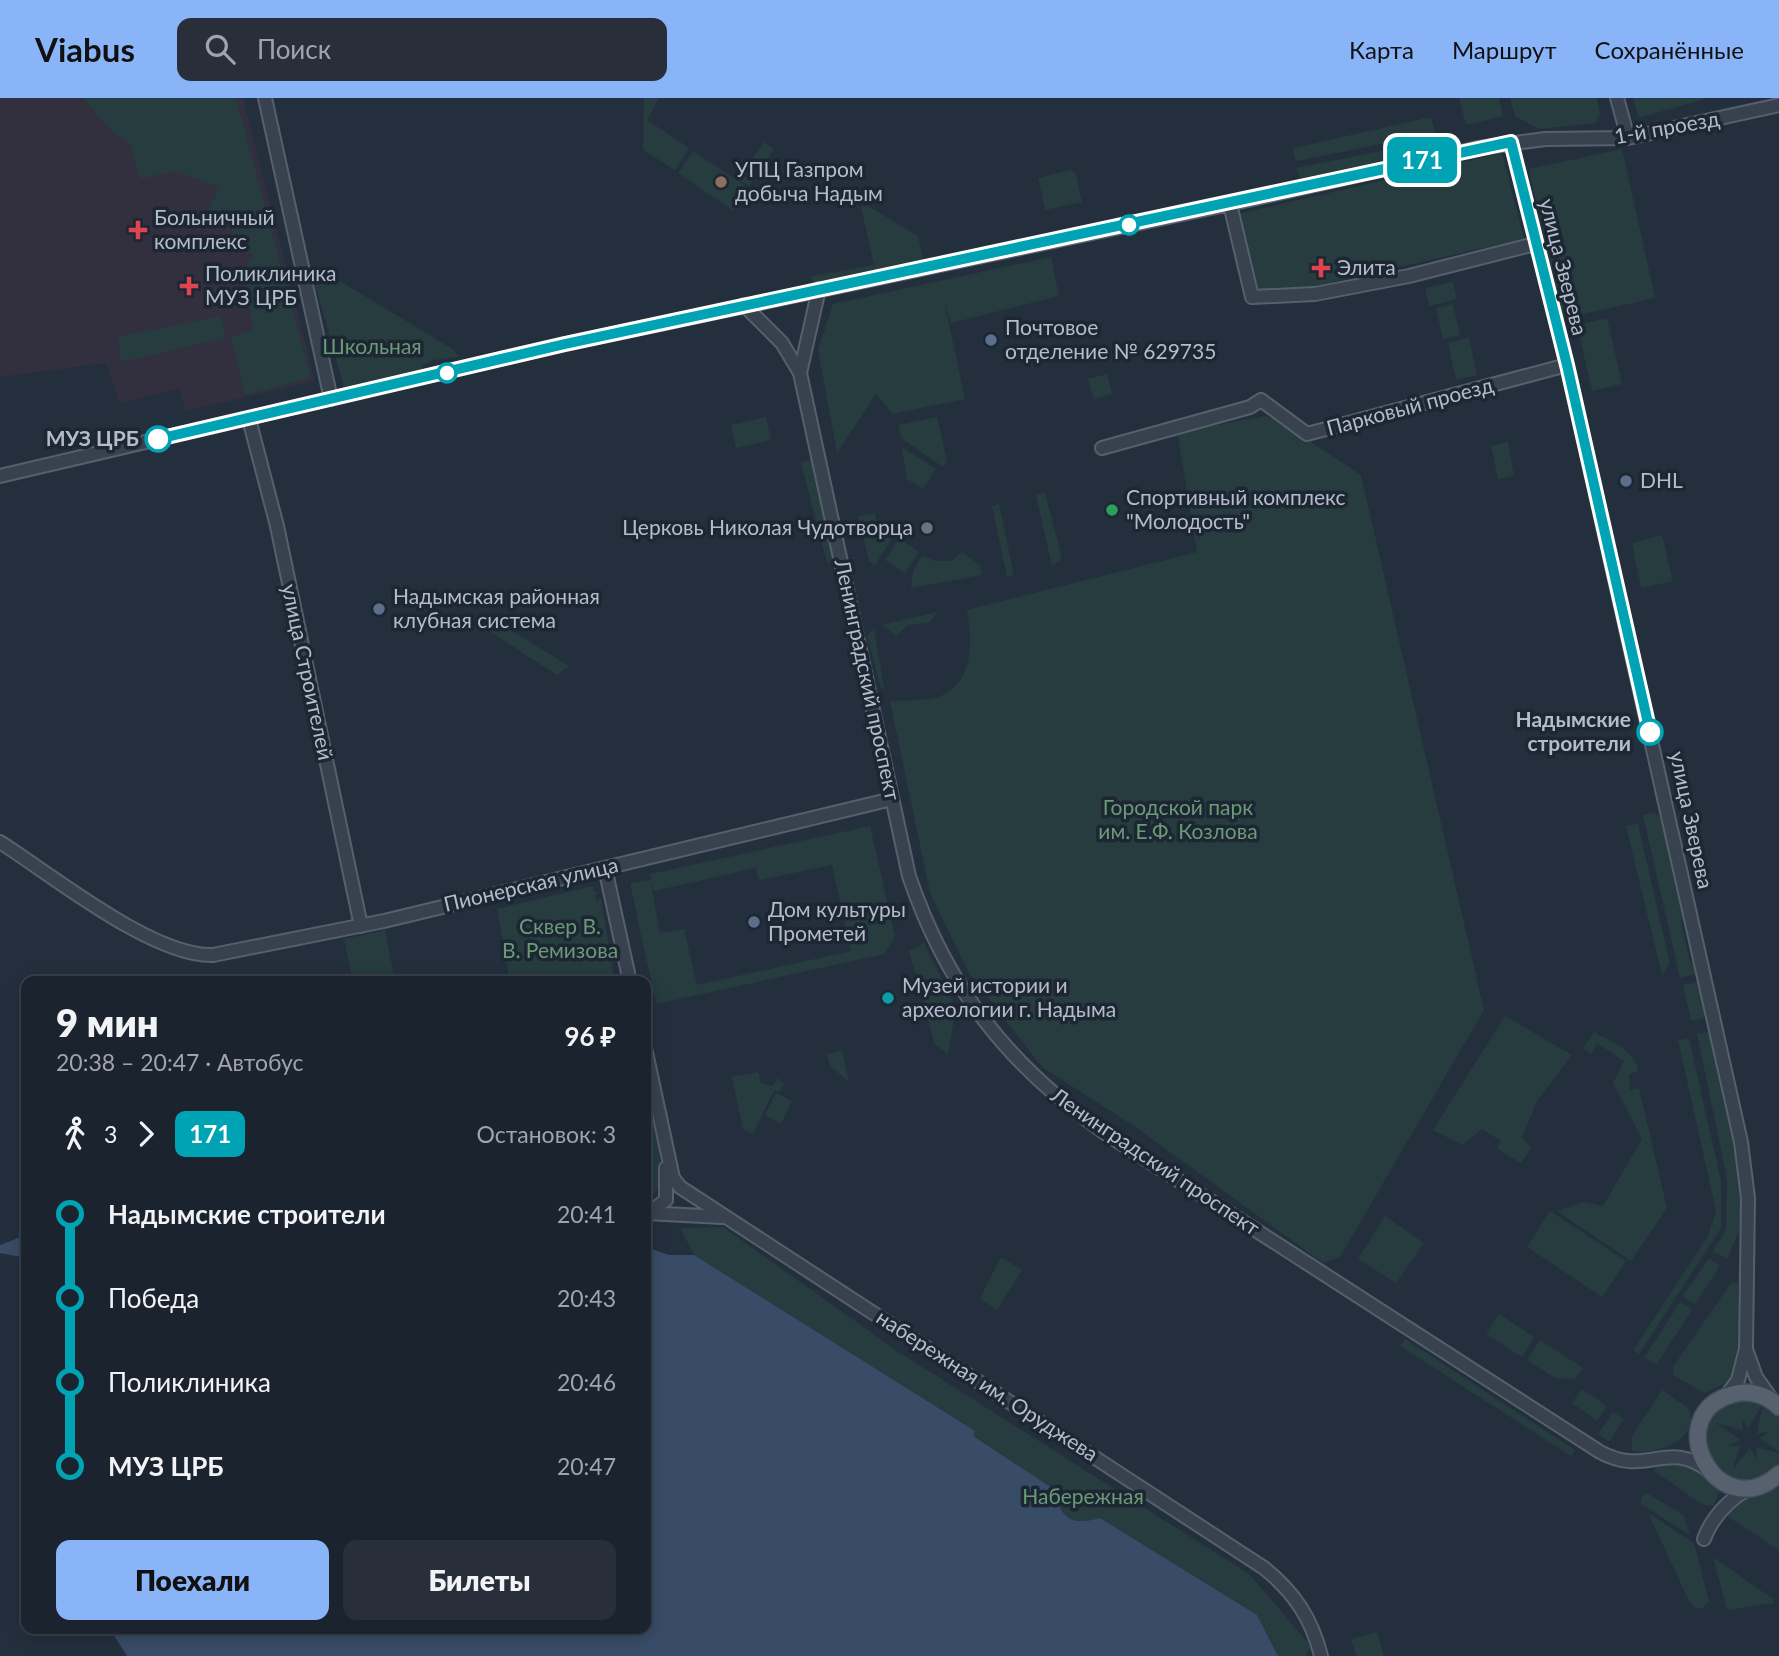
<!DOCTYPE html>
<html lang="ru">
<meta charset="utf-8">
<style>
body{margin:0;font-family:Lato,sans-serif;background:#282f3a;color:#f1f3f6;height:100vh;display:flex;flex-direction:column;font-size:26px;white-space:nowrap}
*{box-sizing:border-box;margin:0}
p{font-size:23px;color:#a0a4aa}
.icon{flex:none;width:38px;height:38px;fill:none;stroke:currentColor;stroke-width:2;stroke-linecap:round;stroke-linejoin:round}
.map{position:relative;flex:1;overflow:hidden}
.details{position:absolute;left:21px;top:878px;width:630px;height:658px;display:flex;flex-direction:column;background:#1b232e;border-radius:14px;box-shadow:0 4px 18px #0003,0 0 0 2px #39404a}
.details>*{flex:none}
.badge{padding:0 14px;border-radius:10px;font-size:24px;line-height:46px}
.map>.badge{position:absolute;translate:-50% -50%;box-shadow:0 0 0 4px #fff}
.legs{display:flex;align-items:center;gap:10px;height:77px;padding:0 35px;font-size:23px}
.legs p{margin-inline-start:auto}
.overview{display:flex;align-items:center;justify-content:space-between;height:119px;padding:0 35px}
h1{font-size:38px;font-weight:800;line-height:52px}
.button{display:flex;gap:14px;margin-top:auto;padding:14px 35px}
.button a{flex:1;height:80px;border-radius:14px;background:#8ab4f8;color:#111;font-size:28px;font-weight:800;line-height:80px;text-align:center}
.button a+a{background:#282f3a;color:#f1f3f6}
ul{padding:0 35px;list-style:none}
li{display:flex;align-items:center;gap:24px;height:84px;font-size:26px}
li i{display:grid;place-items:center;width:10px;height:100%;margin:0 9px;background:currentColor}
li i::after{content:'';width:18px;height:18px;margin:-9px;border:5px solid;border-radius:50%;background:#1b232e}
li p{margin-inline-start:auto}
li:first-child i{background:linear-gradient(#0000 50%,currentColor 0)}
li:last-child i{background:linear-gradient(currentColor 50%,#0000 0)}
header{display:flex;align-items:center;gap:42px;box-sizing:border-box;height:98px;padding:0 35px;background:#8ab4f8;color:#111}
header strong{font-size:33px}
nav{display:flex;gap:38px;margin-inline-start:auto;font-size:24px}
.search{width:490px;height:63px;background:#282f3a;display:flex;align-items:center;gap:18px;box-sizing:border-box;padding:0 24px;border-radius:14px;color:#a0a4aa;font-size:26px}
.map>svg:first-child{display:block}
.medical{fill:#32303f}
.green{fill:#263c3f;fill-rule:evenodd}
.water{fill:#394c67}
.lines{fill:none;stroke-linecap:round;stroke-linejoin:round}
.minor-casing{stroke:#565f6c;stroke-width:16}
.major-casing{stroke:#414a57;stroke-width:19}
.minor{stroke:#38414e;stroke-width:12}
.major{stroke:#56606e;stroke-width:16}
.line-1-casing{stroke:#fff;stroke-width:16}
.line-1{stroke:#00a3b4;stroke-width:10}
.education-dot{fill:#8d6e63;stroke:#1d2633;stroke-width:2.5}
.stop-1-dot{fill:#fff;stroke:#00a3b4;stroke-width:3.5}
.health-dot{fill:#e0444e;stroke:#1d2633;stroke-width:2.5}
.service-dot{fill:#5c6f8a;stroke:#1d2633;stroke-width:2.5}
.leisure-dot{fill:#2e9e5b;stroke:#1d2633;stroke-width:2.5}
.worship-dot{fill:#6b7280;stroke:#1d2633;stroke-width:2.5}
.culture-dot{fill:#0f9aa8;stroke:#1d2633;stroke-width:2.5}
.labels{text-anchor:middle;stroke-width:7;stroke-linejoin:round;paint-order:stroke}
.street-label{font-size:21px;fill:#b4bcc9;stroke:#1d2633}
.poi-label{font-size:21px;fill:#b4bcc9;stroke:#1d2633;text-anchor:start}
.park-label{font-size:21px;fill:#6b9a76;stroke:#1d2633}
.stop-label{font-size:21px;font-weight:bold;fill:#b4bcc9;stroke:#1d2633;text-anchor:end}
</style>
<header>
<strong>Viabus</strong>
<div class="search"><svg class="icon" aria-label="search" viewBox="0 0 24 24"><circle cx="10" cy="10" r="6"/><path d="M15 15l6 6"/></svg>Поиск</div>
<nav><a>Карта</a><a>Маршрут</a><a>Сохранённые</a></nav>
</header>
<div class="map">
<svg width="1779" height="1558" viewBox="0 0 1779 1558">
<rect width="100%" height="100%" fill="#242f3e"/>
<!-- medical -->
<path class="medical" d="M0,0H243L315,283L185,313L180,290L120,305L106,265L0,279Z"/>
<!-- green -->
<path class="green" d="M83,0H236L311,280L245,297L231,239L252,231L246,168L254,157L234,144L229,115L206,116L220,89L175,73L140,81L130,45L112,34Z
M644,0H659L647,22L689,50L675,72L643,52Z
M1459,0H1499L1503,18L1466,27Z
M1510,0H1597L1600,16L1595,25L1539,31L1515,18Z
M1633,0H1704V1L1639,20Z
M1431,19L1435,35L1296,63L1293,50Z
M1433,43L1436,53L1300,80L1296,70Z
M764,44L774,51L749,88L738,81Z
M1622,51L1655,200L1561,221L1529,71Z
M693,53L749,90L734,113L678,75Z
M1502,55L1524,141L1257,201L1238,116Z
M1071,72L1076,76L1082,104L1045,112L1038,80Z
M868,108L918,138L924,166L813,186L811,178L874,167L861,109Z
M1051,159L1059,198L951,225L944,202L965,301L893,316L876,296L837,355L818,252L833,206Z
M327,175L454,252L459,259L433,262L421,268L423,277L351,292L344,289L313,179Z
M1453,184L1457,201L1429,208L1425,190Z
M1453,206L1460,237L1443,241L1436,210Z
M221,218L226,240L121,264L118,239Z
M1607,220L1622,286L1592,293L1577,227Z
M1469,240L1477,277L1456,282L1448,245Z
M1107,276L1112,296L1094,301L1088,281Z
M1266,318L1276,321L1361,377L1484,912L1340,1159L1323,1165L1137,1030L1042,969L969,875L930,795L890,603C904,602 920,603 934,600C975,590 972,544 967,512L1197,454L1177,334Z
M766,319L771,342L736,350L731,327Z
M937,319L947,363L943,369L901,340L898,327Z
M1508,344L1514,378L1498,381L1491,348Z
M902,349L936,371L923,391L907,381Z
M811,362L837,463L827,465L801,364Z
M1045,394L1062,461L1052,468L1036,397Z
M999,406L1014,477L1007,479L992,408Z
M875,415L877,427L894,437L875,467L869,463L858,418Z
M1662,437L1673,483L1641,490L1632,445Z
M899,440L919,454L905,475L885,462Z
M962,454L980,467L982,477L911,490L913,474L922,457L935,463H952Z
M937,514L929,525L908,527L896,538L882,527Z
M493,521L569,568L557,577L489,533Z
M874,531L884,589L881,590L867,538Z
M1655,715L1660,719L1685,816L1681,823L1690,864L1696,868L1698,876L1680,880L1643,717Z
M1638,726L1670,866L1662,877L1626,728Z
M870,728L895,838L885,856L656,906L630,785L651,782L650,776ZM832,767L851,853L697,887L684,831L660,835L651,785L654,793L756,770L759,782Z
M593,788L594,794L600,793L595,798L597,804L601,800L615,884H510L497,811Z
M385,832L395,884H353L344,841Z
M924,845L956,910L948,956L935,947L909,853Z
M1699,884L1706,915L1704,920L1691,923L1683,887Z
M1505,918L1572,957L1537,1003L1522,1039L1531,1050L1521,1065L1497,1051L1501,1043L1482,1031L1462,1047L1433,1032Z
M1594,934C1609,943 1637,953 1638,973L1629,976L1630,992L1639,990L1667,1110L1631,1163L1557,1113L1584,1104L1603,1108L1642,1041L1613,985L1624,963L1597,945L1591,956L1583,950Z
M1709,934L1740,1077L1741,1128L1727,1161L1713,1153L1726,1133L1727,1080L1697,936Z
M1689,940L1721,1083V1130L1639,1256L1633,1252L1708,1138L1716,1113L1678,942Z
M842,952L849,984L830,968L827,956Z
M758,974L761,985L773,988L777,980L784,986L780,993H774L753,1036L743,1031L732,979Z
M776,995L792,1003L781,1026L765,1017Z
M646,999L656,1023L662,1084L646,1108Z
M1550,1113L1626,1163L1602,1199L1527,1149Z
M1385,1118L1424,1145L1396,1185L1358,1161Z
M723,1129L900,1255L1249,1476L1311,1548L1306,1558H1278L1257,1517L1100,1420C1072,1428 1060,1421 1055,1392L972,1338L975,1333L694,1157L680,1130Z
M1001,1159L1022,1172L997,1212L980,1200Z
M1709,1160L1720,1168L1695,1206L1683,1198Z
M1731,1185H1738V1273L1733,1282L1704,1295L1673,1277V1269Z
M1680,1204L1692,1212L1657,1266L1644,1260Z
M1499,1216L1534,1239L1522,1259L1486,1236Z
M1405,1241L1575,1352L1571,1358L1400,1248Z
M1540,1242L1583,1270L1575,1281L1555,1280L1527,1262Z
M1582,1291L1607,1308L1597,1323L1572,1305Z
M1662,1292L1688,1310C1701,1342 1658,1357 1632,1353V1338Z
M1757,1300L1779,1314V1354L1760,1340L1769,1333L1757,1336L1763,1306L1748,1330L1741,1320L1743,1332L1716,1325L1740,1342L1727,1348H1740L1733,1371L1750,1350L1757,1361L1756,1349L1779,1355V1367C1725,1417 1676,1323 1730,1303C1738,1300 1749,1301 1757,1300Z
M1613,1314L1624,1321L1609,1344L1598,1336Z
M1681,1364L1697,1371L1720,1393L1713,1408L1703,1407L1654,1373L1657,1369Z
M1779,1390V1452L1727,1418L1741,1399Z
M1647,1395L1683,1417L1691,1438L1640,1405L1642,1398Z
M1648,1415L1694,1445L1709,1504L1702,1510H1695L1690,1505Z
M1713,1459L1773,1501L1774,1505L1727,1512Z
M1377,1534L1384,1558H1356L1351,1541Z"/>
<!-- water -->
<path class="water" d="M26,1137V1160L0,1155V1147Z
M646,1149L669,1157H694L975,1333L973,1338L1055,1392C1060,1421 1072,1428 1100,1420L1257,1517L1278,1558H127L110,1531H646Z"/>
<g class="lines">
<!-- minor casing -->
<g class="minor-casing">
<path id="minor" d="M265,0L331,301
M1617,0L1628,40
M1511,44L1567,267L1741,1044L1748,1100L1746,1251L1738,1282L1726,1298
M1230,106L1252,199L1315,196L1409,178L1535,146
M744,207L782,245L800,275L909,778C947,890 1009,968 1105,1035L1600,1354C1648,1380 1667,1340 1709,1373
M800,275L819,191
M249,321L277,428L361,828
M1102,350L1250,309L1261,302L1307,336L1567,267
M0,378L565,246L1230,106L1478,50L1545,41L1628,40L1779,7
M0,744C52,777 153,859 213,857L384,823L892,701
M605,770L630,884
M646,954L673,1080L680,1089L1264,1470C1294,1494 1312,1521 1321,1558
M646,1115L722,1119
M649,1115L666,1102V1070
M1747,1254L1756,1279L1773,1303
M1704,1441C1712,1419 1729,1402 1749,1390"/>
</g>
<!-- major casing -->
<g class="major-casing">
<path id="major" d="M1779,1309C1767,1297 1750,1292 1734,1296C1657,1316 1718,1431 1779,1376"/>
</g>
<!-- minor -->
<use href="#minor" class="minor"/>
<!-- major -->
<use href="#major" class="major"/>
</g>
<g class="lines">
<!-- line-1 casing -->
<g class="line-1-casing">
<path id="line-1" d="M158,341L565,246L1511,44L1567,267L1650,634"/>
</g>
<!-- line-1 -->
<use href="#line-1" class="line-1"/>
</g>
<!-- markers -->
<circle class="education-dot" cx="721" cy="84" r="7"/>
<g class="stop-1-dot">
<circle cx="1129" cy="127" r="9"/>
<circle cx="447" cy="275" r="9"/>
<circle cx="158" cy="341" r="12"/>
<circle cx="1650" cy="634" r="12"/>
</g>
<g class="health-dot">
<path d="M134.5 121.5h7v7h7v7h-7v7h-7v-7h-7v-7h7z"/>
<path d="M1317.5 159.5h7v7h7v7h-7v7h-7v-7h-7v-7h7z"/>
<path d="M185.5 177.5h7v7h7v7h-7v7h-7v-7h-7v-7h7z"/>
</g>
<g class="service-dot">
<circle cx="991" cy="242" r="7"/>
<circle cx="1626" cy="383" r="7"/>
<circle cx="379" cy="511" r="7"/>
<circle cx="754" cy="824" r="7"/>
</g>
<circle class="leisure-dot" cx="1112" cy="412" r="7"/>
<circle class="worship-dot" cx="927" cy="430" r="7"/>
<circle class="culture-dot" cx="888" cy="900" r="7"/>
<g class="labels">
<!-- street labels -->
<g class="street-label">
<text transform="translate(1667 30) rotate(-10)" y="7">1-й проезд</text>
<text transform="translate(1563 169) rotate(76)" y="7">улица Зверева</text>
<text transform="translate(1410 309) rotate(-15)" y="7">Парковый проезд</text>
<text transform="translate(307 574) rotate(78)" y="7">улица Строителей</text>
<text transform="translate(867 582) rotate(78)" y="7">Ленинградский проспект</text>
<text transform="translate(1691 722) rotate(78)" y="7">улица Зверева</text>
<text transform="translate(531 787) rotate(-13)" y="7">Пионерская улица</text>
<text transform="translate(1155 1064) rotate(34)" y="7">Ленинградский проспект</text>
<text transform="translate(987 1288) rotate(33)" y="7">набережная им. Оруджева</text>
</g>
<!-- poi labels -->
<g class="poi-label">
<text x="735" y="79">УПЦ Газпром<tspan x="735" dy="24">добыча Надым</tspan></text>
<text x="154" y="127">Больничный<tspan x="154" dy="24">комплекс</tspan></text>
<text x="1337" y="177">Элита</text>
<text x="205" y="183">Поликлиника<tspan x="205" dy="24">МУЗ ЦРБ</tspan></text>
<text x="1005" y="237">Почтовое<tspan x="1005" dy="24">отделение № 629735</tspan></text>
<text x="1640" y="390">DHL</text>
<text x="1126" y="407">Спортивный комплекс<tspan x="1126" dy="24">"Молодость"</tspan></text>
<text x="913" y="437" text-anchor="end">Церковь Николая Чудотворца</text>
<text x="393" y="506">Надымская районная<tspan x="393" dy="24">клубная система</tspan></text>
<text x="768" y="819">Дом культуры<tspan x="768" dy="24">Прометей</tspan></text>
<text x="902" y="895">Музей истории и<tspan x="902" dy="24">археологии г. Надыма</tspan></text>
</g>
<!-- park labels -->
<g class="park-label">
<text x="372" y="256">Школьная</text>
<text x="1178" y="717">Городской парк<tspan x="1178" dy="24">им. Е.Ф. Козлова</tspan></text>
<text x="560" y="836">Сквер В.<tspan x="560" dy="24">В. Ремизова</tspan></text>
<text x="1083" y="1406">Набережная</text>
</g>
<!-- stop labels -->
<g class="stop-label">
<text x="139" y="348">МУЗ ЦРБ</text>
<text x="1631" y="629">Надымские<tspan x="1631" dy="24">строители</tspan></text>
</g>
</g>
</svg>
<b class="badge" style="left:1422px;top:62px;background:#00a3b4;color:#fff">171</b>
<section class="details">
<div class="overview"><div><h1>9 мин</h1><p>20:38 – 20:47 · Автобус</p></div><b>96 ₽</b></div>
<div class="legs"><svg class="icon" aria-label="walk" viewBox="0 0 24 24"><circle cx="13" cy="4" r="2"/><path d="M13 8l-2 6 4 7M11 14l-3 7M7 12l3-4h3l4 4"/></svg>3<svg class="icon" aria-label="forward" viewBox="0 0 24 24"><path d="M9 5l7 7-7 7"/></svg><b class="badge" style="background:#00a3b4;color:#fff">171</b><p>Остановок: 3</p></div>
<ul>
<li><i style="color:#00a3b4"></i><b>Надымские строители</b><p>20:41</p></li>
<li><i style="color:#00a3b4"></i><span>Победа</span><p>20:43</p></li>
<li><i style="color:#00a3b4"></i><span>Поликлиника</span><p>20:46</p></li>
<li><i style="color:#00a3b4"></i><b>МУЗ ЦРБ</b><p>20:47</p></li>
</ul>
<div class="button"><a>Поехали</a><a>Билеты</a></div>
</section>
</div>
